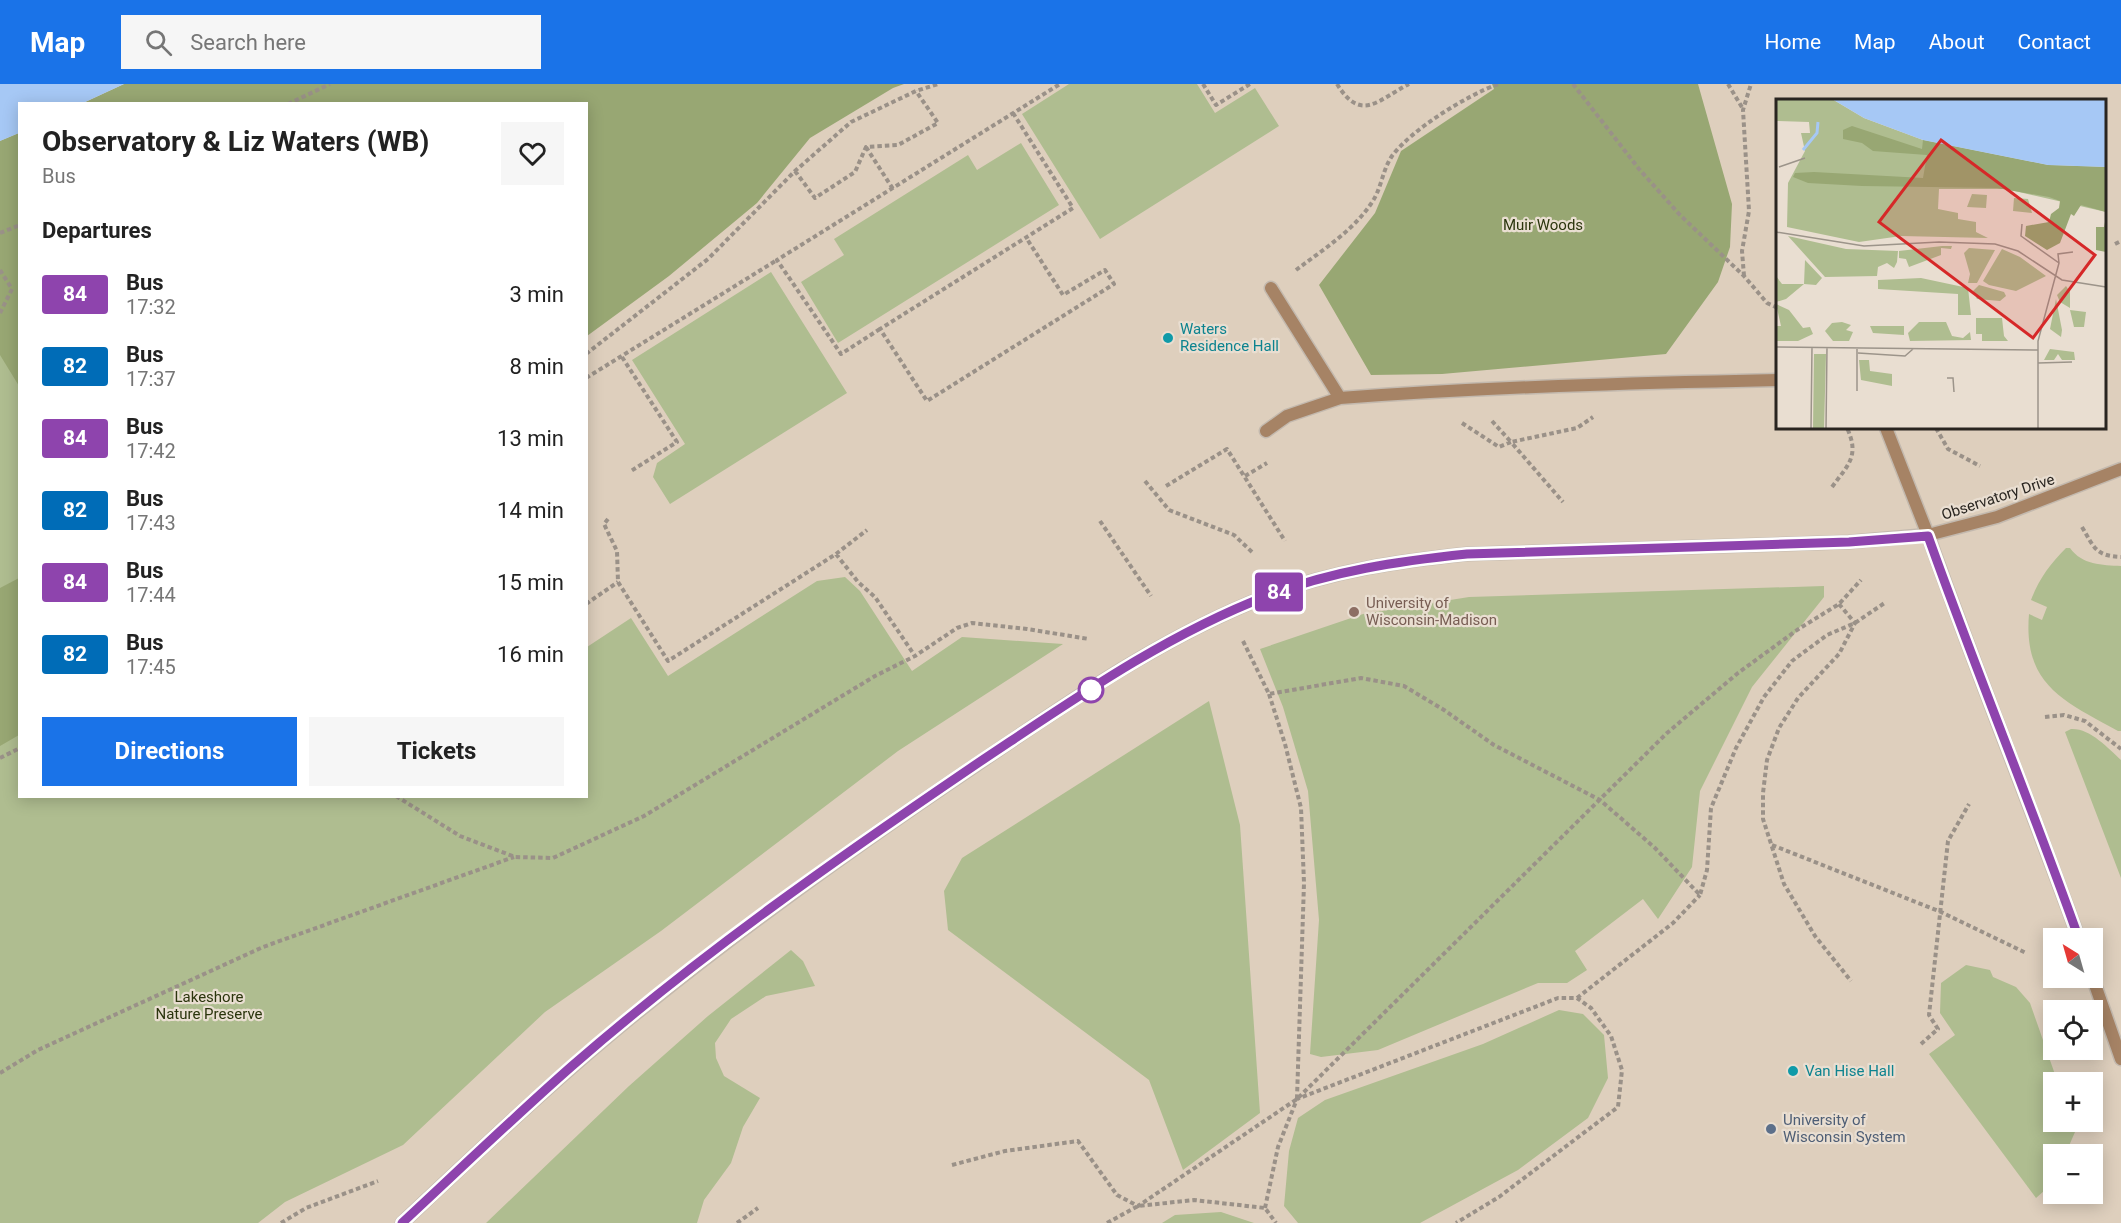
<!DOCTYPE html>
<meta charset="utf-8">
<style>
body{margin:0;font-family:Roboto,sans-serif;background:#f6f6f6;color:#222;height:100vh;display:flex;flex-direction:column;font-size:22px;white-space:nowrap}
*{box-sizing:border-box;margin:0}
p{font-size:20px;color:#767676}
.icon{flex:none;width:33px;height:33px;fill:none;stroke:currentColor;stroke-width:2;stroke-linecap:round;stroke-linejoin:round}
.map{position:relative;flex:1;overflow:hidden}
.drawer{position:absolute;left:18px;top:18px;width:570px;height:696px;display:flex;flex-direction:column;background:#fff;border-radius:0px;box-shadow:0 3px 15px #0003}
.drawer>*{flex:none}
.badge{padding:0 12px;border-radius:4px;font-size:21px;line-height:39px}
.needle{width:39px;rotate:323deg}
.fabs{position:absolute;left:2043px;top:844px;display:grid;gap:12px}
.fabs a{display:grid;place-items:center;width:60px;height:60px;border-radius:0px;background:#fff;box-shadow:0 3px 15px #0003;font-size:30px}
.map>.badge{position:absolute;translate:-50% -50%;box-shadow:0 0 0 3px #fff}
h2{padding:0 24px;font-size:22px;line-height:54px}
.round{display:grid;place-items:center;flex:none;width:63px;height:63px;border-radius:0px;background:#f6f6f6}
.headline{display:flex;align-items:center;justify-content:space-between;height:102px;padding:0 24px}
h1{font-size:28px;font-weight:700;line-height:45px}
.primary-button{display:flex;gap:12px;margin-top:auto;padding:12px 24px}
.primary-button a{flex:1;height:69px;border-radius:0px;background:#1a73e8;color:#fff;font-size:24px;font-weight:700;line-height:69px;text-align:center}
.primary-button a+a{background:#f6f6f6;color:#222}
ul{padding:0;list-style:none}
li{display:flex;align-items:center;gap:18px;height:72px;padding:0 24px}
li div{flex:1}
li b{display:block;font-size:22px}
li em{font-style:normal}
li .badge{min-width:66px;font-weight:700;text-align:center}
header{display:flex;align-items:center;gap:36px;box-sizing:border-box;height:84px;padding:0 30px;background:#1a73e8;color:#fff}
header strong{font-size:28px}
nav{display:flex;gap:33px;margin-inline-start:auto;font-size:21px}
.search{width:420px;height:54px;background:#f6f6f6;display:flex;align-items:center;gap:15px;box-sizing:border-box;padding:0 21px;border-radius:0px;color:#767676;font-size:22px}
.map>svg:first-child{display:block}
.built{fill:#decfbd;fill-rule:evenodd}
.green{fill:#afbd90}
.forest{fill:#98a773}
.water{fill:#a6c8f5}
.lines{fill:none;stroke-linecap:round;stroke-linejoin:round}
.service-casing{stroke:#c3b9ae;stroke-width:15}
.tertiary-casing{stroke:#c3b9ae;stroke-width:15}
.path{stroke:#9a9188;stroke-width:4;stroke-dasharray:4.5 3;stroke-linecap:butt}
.service{stroke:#a68365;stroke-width:12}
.tertiary{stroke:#a68365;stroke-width:12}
.line-casing{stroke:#fff;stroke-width:14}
.line{stroke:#8e44ad;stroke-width:9}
.culture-dot{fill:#0f9aa8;stroke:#e9ded1;stroke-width:2}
.education-dot{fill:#8d6e63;stroke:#e9ded1;stroke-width:2}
.stop-dot{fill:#fff;stroke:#8e44ad;stroke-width:3}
.service-dot{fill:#5c6f8a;stroke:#e9ded1;stroke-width:2}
.labels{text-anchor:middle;stroke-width:4.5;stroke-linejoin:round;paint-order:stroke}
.park-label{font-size:15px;fill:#2b350d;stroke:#e9ded1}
.culture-label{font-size:15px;fill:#0d838f;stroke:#e9ded1;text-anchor:start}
.street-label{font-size:15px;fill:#292520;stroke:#e9ded1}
.education-label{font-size:15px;fill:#785e54;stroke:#e9ded1;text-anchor:start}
.service-label{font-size:15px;fill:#4e5e75;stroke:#e9ded1;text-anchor:start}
.inset-river{fill:none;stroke:#a6c8f5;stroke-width:3}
.inset-road{fill:none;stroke:#9c948a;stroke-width:1.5}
.view{fill:#d62828;fill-opacity:0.15;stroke:#d62828;stroke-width:3}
.inset-edge{fill:none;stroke:#292520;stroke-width:3}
</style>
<header>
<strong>Map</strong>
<div class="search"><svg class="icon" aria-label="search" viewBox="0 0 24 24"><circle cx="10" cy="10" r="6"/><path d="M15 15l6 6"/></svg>Search here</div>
<nav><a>Home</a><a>Map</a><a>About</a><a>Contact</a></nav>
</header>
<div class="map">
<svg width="2121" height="1139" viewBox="0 0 2121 1139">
<rect width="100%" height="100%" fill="#e9ded1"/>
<!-- built -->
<path class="built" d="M124,0H2121V1139H0V57L19,49L20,712H586V20L83,19ZM1778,16H2104V344H1778ZM2054,855H2092V894H2054ZM2054,927H2092V966H2054ZM2054,999H2092V1038H2054ZM2054,1071H2092V1110H2054Z"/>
<!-- green -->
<path class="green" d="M1069,0H1197L1215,29L1255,4L1279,42L1100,155L1022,30Z
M19,49L20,712H586L587,563L631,534L668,592L817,497L845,493L860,507L912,587L962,553L1063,560L898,667L661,847L545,928L403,1061L285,1118L258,1139H0V57Z
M1021,59L1059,121L838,259L801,198L844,171L834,155L968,71L977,86Z
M771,188L847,309L670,420L653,393L657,379L685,360L632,276Z
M2066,464H2070C2082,481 2102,481 2121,482V647H2118C2064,617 2023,601 2029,530L2042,536L2047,523L2031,516C2039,495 2050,480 2066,464Z
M1824,502V513L1752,603L1700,707L1692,783L1658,835L1643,815L1575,867L1587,886L1567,899H1538L1378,966L1321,973L1310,970L1319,836L1308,707L1283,623L1260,565L1363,530L1469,513Z
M1209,617L1240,741L1260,1029L1183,1086L1149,996L948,846L944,807L962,774Z
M2071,645C2090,644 2108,664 2121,676V794L2065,648Z
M791,866L803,877L815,902L766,912L731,935L715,959L716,974L724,992L760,1014L743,1043L731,1079L704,1116L697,1139H486L629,1002L708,932Z
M1966,881L1990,886L1993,893L2016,903L2030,919L2058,999H2054V1038H2072L2075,1048L2065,1071H2054L2053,1099L2036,1114L1929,970L1955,951L1940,929L1941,899Z
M1559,926L1583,930L1604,951L1608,994L1588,1034L1518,1086L1420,1139H1298L1284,1122L1289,1067L1298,1034L1325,1016L1483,960Z
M1221,1128L1254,1139H1162L1175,1131Z"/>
<!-- forest -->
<path class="forest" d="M124,0H904L893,4L810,54L757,119L669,192L587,252L586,20L83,19Z
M1492,0H1698L1732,120L1730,163L1718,198L1666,270L1442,290L1371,291L1319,201L1375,129L1401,67L1494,5Z
M19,49V302L0,271V57Z
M19,494V651L0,662V504Z"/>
<!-- water -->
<path class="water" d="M0,0H124L83,19L20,20L19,49L0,57Z"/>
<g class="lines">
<!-- service casing -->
<g class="service-casing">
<path id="service" d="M1271,204L1340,314C1486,303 1631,299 1778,296
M1886,344L1928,451
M1266,347L1287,332L1340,314"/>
</g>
<!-- tertiary casing -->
<g class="tertiary-casing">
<path id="tertiary" d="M1928,451C1976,587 2030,720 2079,855
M2092,892L2121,975
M402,1139C483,1063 564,986 651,917C755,834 863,757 973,683C1064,621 1163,552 1267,512C1331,487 1399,477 1467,470L1849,458L1928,451L1997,433L2121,385"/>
</g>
<!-- path -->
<path class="path" d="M1203,0L1216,21L1250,0
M1337,0C1361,39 1378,16 1409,0
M1573,0L1639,85L1680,131L1744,192L1767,219L1778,224
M1728,0L1743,25
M288,20L330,0
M1013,29L1073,124L880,245L927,317L1114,200L1105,186L1063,211L1027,155
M866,63L893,105
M795,87L815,114L855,88L866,63L898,61L938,39L916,7
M0,149L20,141
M2115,160L2121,157
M0,186L12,205L0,229
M1296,186C1324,165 1356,145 1374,115C1382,101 1383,85 1392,72C1412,45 1466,12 1498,0
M1744,192L1742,167L1749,127L1743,26L1751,0
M880,245L841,270L777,176L1060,0
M586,270L708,175L795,87L851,38L916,7L938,0
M622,273L677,358L631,387
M586,294L777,176
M1492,337L1511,358L1577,344L1593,333
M1462,339L1499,363L1511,358L1563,418
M1936,344L1948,365L1980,382
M1245,392L1267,379
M1145,397L1169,426L1234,451L1252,468
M1166,402L1227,365L1285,457
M1832,403C1848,381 1860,372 1847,344
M608,435L604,440L617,467L618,498L668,577L836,470L867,446
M1100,437L1151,512
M2082,443C2094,463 2095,472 2121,473
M836,470L858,498L875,513L915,572
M586,520L618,498
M1839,520L1855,539L1839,570L1798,614L1779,644L1767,676L1763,709V735L1784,800L1815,852L1851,897
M1243,557L1269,610L1361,594L1404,602L1444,626L1494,661L1600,716L1655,764L1700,811L1707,786L1711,724L1736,664L1764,613L1792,577L1827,551L1855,539L1886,518
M1269,610L1285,660L1301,724L1304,799L1297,1014
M2045,633L2064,631L2085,637L2121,665
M0,674L20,664
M396,712L460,752L515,773L553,774L644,732L875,592L915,572L957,544L972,539L1027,545L1089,555
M1772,761L1941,828L2026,869
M1577,914L1673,839L1700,811
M1921,960L1938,945L1929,931L1948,757L1969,720
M0,989L38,966L263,863L514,773
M952,1081L1005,1067L1078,1057L1117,1111L1138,1122L1297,1015L1667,649L1738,589L1797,546L1839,520L1861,496
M1265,1124L1278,1063L1297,1015L1558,914H1577L1591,924L1611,952L1622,986L1618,1023L1499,1113L1456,1139
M281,1139L306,1124L378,1097
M737,1139L758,1124
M1107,1139L1138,1122L1194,1116L1265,1124L1276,1139"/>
<!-- service -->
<use href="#service" class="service"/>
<!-- tertiary -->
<use href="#tertiary" class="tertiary"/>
</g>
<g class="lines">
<!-- line casing -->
<g class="line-casing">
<path id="line" d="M402,1139C458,1087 514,1033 572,982C699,871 838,774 978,679C1070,618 1163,552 1267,512C1331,487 1399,477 1467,470L1849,458L1928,452C1976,587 2031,720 2079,855"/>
</g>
<!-- line -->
<use href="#line" class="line"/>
</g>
<!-- markers -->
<g class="culture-dot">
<circle cx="1168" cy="254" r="6"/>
<circle cx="1793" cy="987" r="6"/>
</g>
<circle class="education-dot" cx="1354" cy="528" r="6"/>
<circle class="stop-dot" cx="1091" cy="606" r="12"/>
<circle class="service-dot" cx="1771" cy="1045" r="6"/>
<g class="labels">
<!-- park labels -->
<g class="park-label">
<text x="1543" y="146">Muir Woods</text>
<text x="209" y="918">Lakeshore<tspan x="209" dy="17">Nature Preserve</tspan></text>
</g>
<!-- culture labels -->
<g class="culture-label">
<text x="1180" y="250">Waters<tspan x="1180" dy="17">Residence Hall</tspan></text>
<text x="1805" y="992">Van Hise Hall</text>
</g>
<!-- street labels -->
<g class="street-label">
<text transform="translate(1998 413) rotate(-18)" y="5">Observatory Drive</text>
</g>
<!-- education labels -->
<g class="education-label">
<text x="1366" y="524">University of<tspan x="1366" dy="17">Wisconsin-Madison</tspan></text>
</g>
<!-- service labels -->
<g class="service-label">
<text x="1783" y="1041">University of<tspan x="1783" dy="17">Wisconsin System</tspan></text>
</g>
</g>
<!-- overview -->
<g transform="translate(1776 15)">
<rect width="330" height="330" fill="#e9ded1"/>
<path d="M0,0H56L88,19L147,41L272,66L330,68V113L230,90H163L162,110L182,114V120L200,123V133L212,139L125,137L83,143L11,128L12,84L29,52L25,34H34L33,23L0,22ZM196,95L211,96L210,109L191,108ZM238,99L252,100L256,114L237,112ZM12,137L70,150L122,152L121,163L118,169L111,164L102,168L101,177L49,178ZM166,147H176L175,150L165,149V156L133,168L130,160L123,159V152ZM193,149L219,151L201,184H192L194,175L188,154ZM226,150L244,158L270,177L240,192L213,186L207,182ZM29,161L46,179L40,186L28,185ZM0,177L6,185H28L10,200L0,203ZM145,179L192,189L195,216H182V195L102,190V181ZM203,186L228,193L230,197L224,202L201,200L197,192ZM290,187L294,193V209L284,203L281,196ZM280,200L286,231L285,238L274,230ZM0,205L13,211L27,229L34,228L37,235L22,242H0V227H5ZM294,211L310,213L308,228H298ZM200,219H226L228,237L232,242H206V235H200ZM66,223L75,226L70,231L77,233L73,242H57L49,232L56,224ZM143,223H170L176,237L187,239L194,233L195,241L134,242L132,234ZM94,227H128V236L97,234ZM274,250L298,253L299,261H286L282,255L278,261H268ZM38,255H50L48,330H37ZM83,261H93L94,272L116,275V287L85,281Z" fill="#afbd90"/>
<path d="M76,27L146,50L147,41L272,66L330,68V113L305,106L298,117L295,115L284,144L271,151L249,137L250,127L273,123L275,115L283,109L284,102L273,98L221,89L86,87L32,84L17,78L19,74L38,73L147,79L151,56L97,52L86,44L67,40V31ZM330,118V153L320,151V128H328Z" fill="#98a773"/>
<path d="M56,0H330V68L272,66L147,41L88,19Z" fill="#a6c8f5"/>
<path class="inset-river" d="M27,51L41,34L42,23"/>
<path class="inset-road" d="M3,68L29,59M246,125L245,137L283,164L262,242V330M0,133L88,147L163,143L219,145L242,152L286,181L330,188M283,164L282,155L297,153M0,248L262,251M82,254L129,257L137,250M262,264L296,263M171,279H177L178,293M81,292V250M35,330L36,248M50,330L51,248"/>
<path class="view" d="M165,41L319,156L257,239L103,123Z"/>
<rect width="330" height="330" class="inset-edge"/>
</g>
</svg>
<div class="fabs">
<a><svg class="needle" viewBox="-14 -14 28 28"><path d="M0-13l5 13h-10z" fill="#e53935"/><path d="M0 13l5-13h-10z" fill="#767676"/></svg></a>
<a><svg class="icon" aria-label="locate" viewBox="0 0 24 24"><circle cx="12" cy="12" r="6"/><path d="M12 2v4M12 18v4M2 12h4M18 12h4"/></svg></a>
<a>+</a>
<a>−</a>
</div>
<b class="badge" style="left:1279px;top:508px;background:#8e44ad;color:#fff">84</b>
<section class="drawer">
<div class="headline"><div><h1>Observatory &amp; Liz Waters (WB)</h1><p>Bus</p></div><a class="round"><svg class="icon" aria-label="heart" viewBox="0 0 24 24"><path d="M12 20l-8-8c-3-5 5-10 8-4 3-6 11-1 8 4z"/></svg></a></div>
<h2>Departures</h2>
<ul>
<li><span class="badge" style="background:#8e44ad;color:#fff">84</span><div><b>Bus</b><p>17:32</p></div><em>3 min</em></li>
<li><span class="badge" style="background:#006cb7;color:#fff">82</span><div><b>Bus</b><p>17:37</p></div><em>8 min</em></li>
<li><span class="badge" style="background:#8e44ad;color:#fff">84</span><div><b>Bus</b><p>17:42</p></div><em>13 min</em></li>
<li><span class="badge" style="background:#006cb7;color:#fff">82</span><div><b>Bus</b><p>17:43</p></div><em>14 min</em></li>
<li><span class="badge" style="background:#8e44ad;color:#fff">84</span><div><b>Bus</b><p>17:44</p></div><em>15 min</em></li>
<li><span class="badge" style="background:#006cb7;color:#fff">82</span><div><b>Bus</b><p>17:45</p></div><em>16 min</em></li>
</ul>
<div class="primary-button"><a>Directions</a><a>Tickets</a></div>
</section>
</div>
